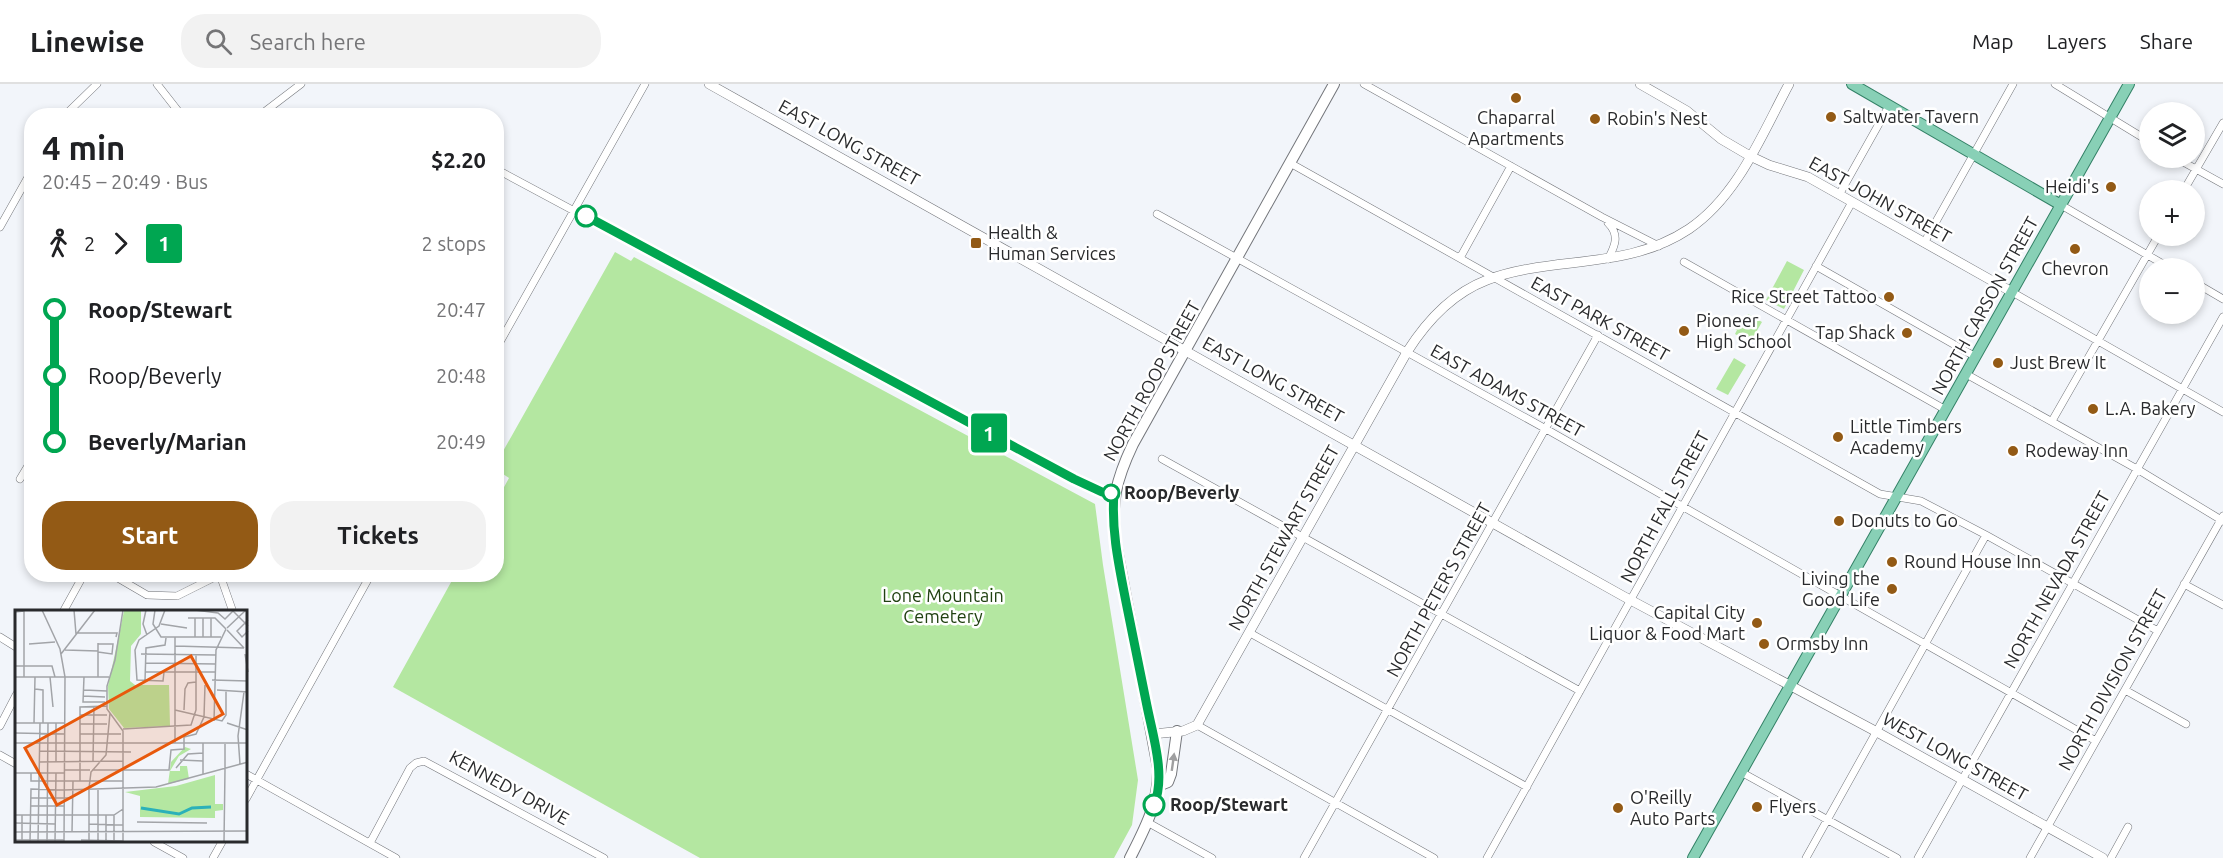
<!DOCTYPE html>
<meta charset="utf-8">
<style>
body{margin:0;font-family:Ubuntu,sans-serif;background:#f2f2f2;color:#202124;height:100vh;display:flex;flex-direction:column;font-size:22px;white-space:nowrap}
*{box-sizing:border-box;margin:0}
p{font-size:20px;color:#757577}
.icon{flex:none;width:33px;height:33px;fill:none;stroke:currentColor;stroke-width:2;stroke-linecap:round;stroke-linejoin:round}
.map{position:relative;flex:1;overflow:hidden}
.side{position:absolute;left:24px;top:24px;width:480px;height:474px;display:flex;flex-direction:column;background:#fff;border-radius:24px;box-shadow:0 3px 9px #0003}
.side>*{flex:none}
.badge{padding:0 12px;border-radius:4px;font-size:21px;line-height:39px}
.controls{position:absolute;left:2139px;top:18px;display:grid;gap:12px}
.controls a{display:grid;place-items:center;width:66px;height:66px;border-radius:50%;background:#fff;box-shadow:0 3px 9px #0003;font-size:30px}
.map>.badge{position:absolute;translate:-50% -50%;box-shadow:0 0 0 3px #fff}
.legs{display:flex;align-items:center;gap:9px;height:66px;padding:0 18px;font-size:20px}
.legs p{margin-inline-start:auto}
.headline{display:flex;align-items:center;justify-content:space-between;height:102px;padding:0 18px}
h1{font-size:33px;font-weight:600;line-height:45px}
.cta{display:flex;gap:12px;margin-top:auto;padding:12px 18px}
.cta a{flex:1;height:69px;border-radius:24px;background:#935a15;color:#fff;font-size:24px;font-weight:600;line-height:69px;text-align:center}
.cta a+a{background:#f2f2f2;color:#202124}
ul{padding:0 18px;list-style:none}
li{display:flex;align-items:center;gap:21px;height:66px;font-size:22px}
li i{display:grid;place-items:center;width:9px;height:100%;margin:0 8px;background:currentColor}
li i::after{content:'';width:15px;height:15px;margin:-8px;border:4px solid;border-radius:50%;background:#fff}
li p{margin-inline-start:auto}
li:first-child i{background:linear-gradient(#0000 50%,currentColor 0)}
li:last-child i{background:linear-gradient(currentColor 50%,#0000 0)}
header{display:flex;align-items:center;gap:36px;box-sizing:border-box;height:84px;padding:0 30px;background:#fff;border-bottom:2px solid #e0e0e0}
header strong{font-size:28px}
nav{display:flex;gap:33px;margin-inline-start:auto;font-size:21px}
.search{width:420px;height:54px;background:#f2f2f2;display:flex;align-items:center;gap:15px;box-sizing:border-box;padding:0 21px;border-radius:24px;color:#757577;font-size:22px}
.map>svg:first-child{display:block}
.green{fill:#b4e7a1}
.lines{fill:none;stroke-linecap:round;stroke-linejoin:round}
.minor-casing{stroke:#73757a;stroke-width:8}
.tertiary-casing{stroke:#73757a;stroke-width:10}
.secondary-casing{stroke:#73757a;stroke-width:12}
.primary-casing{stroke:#338166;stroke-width:12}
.minor{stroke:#fff;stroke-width:7}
.tertiary{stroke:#fff;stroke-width:9}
.secondary{stroke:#fff;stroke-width:10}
.primary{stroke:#88d0b6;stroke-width:10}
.oneway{fill:#9f9fa0}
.line-1-casing{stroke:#fff;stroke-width:14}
.line-1{stroke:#00a651;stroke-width:9}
.poi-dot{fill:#935a15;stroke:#fff;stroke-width:2}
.stop-1-dot{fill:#fff;stroke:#00a651;stroke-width:3}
.labels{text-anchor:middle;stroke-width:5;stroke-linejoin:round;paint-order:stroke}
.poi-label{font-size:18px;fill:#292a2c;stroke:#fff;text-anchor:start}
.street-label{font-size:18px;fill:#292a2c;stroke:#fff}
.stop-label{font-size:18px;font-weight:bold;fill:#292a2c;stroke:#fff;text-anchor:start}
.park-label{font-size:18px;fill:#204111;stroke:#fff}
.inset-river{fill:none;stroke:#2bb1b9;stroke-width:3}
.inset-road{fill:none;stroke:#a2a4a8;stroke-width:1.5}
.view{fill:#e8590c;fill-opacity:0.15;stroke:#e8590c;stroke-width:3}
.inset-edge{fill:none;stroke:#292a2c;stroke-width:3}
</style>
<header>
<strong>Linewise</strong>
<div class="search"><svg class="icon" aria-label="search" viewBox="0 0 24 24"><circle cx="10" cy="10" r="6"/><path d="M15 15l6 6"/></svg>Search here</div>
<nav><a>Map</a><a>Layers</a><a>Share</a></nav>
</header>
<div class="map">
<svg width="2223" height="774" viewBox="0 0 2223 774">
<rect width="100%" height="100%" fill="#f2f5fa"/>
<!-- green -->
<path class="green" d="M615,168L631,177L634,173L1095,420L1103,481L1138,696L1132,741L1114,774H700L393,603L455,491L496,490L497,416L509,394L497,386V378Z
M1787,177L1804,186L1784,225L1766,216Z
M1748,230L1762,238L1752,255L1748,257L1735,250L1737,246L1735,245L1741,234L1745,236Z
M1734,274L1746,281L1728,311L1716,305Z"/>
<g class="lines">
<!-- minor casing -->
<g class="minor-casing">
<path id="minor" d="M157,0L182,32
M1364,0L1602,133L1659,162
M2055,0L2150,58
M64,32L97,0
M259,32L301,0
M2176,74L2223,100
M1290,79L1880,410L1921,417L1986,451L2158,547
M496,85L1074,395L1102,408L1114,409
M2184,106L2223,39
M1839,111L1889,22
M2061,121L2170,184
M1157,130L1546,345L2096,657
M0,143L32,86
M1924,159L2013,0
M1460,174L1511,82
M1608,175C1615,162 1620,151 1608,139
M1684,178L1946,326
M1816,182L1976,273
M2194,198L2223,215
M2012,208L2223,328
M496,265L645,0
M1966,290L2137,385L2223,437
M2052,337L2158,152
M1162,375L1580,607
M20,395L32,375
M111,490L147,511L177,512L221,490
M220,491L233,528
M2184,500L2223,521
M63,528L84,490
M1250,549L1527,703
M0,553L16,563
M2125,606L2186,640
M1197,641L1434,774
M0,642L16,611
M0,671L16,680
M1741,688L1897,774
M246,690L396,774
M246,715L371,490
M1147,738L1212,774
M154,758L183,774
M370,759L410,684L416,679L424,677L604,774
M213,774L222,758
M1304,774L1598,251
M1487,774L1852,118
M1806,774L1986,451
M1918,774L2223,233
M2030,774L2223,432
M2111,774L2128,743"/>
</g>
<!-- tertiary casing -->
<g class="tertiary-casing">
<path id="tertiary" d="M709,0L1623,512L1877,648L2103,774
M1640,0L1687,27L1721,55L1750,72L1769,81L1808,93L2012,208
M1153,650L1183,647L1197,641L1407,268C1426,238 1453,209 1487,196C1554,171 1626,187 1689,145C1738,112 1762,50 1789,0"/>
</g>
<!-- secondary casing -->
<g class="secondary-casing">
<path id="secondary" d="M1158,702L1168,698L1171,690L1177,647
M1130,774C1145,744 1159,719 1158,684L1116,460C1110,419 1116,396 1133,360L1334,0"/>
</g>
<!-- primary casing -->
<g class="primary-casing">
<path id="primary" d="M1852,0L2061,121
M1693,774L2129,0"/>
</g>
<!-- minor -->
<use href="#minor" class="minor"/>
<!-- tertiary -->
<use href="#tertiary" class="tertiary"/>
<!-- secondary -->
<use href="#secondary" class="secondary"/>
<!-- primary -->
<use href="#primary" class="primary"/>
</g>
<!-- one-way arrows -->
<defs><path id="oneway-solid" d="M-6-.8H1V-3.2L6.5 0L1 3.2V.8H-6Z" transform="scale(1.5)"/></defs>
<use class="oneway" href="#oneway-solid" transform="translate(1173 678) rotate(-82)"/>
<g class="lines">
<!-- line-1 casing -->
<g class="line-1-casing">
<path id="line-1" d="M586,132L1074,395L1102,408L1114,409C1111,446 1119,482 1126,518C1133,552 1140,587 1147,622C1153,652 1166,692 1154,721"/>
</g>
<!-- line-1 -->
<use href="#line-1" class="line-1"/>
</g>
<!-- markers -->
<g class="poi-dot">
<circle cx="1516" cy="14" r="6"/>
<circle cx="1831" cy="33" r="6"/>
<circle cx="1595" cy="35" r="6"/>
<circle cx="2111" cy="103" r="6"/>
<rect x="970" y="153" width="12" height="12" rx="3"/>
<circle cx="2075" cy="165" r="6"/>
<circle cx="1889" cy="213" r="6"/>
<circle cx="1684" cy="247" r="6"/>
<circle cx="1907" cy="249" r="6"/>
<circle cx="1998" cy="279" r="6"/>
<circle cx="2093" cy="325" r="6"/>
<circle cx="1838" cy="353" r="6"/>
<circle cx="2013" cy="367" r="6"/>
<circle cx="1839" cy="437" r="6"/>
<circle cx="1892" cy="478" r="6"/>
<circle cx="1892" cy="505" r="6"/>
<circle cx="1757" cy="539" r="6"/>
<circle cx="1764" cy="560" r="6"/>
<circle cx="1757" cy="723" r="6"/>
<circle cx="1618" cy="724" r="6"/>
</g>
<g class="stop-1-dot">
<circle cx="586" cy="132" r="10"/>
<circle cx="1111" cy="409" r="8"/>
<circle cx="1154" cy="721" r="10"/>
</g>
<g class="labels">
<!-- poi labels -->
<g class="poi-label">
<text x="1843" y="39">Saltwater Tavern</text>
<text x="1516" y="40" text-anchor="middle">Chaparral<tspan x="1516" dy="21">Apartments</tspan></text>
<text x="1607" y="41">Robin's Nest</text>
<text x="2099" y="109" text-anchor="end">Heidi's</text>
<text x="988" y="155">Health &amp;<tspan x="988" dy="21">Human Services</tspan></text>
<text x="2075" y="191" text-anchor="middle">Chevron</text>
<text x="1877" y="219" text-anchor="end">Rice Street Tattoo</text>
<text x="1696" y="243">Pioneer<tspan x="1696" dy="21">High School</tspan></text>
<text x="1895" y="255" text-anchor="end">Tap Shack</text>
<text x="2010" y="285">Just Brew It</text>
<text x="2105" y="331">L.A. Bakery</text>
<text x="1850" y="349">Little Timbers<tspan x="1850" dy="21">Academy</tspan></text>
<text x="2025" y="373">Rodeway Inn</text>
<text x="1851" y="443">Donuts to Go</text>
<text x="1904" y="484">Round House Inn</text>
<text x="1880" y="501" text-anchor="end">Living the<tspan x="1880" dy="21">Good Life</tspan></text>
<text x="1745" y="535" text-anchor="end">Capital City<tspan x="1745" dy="21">Liquor &amp; Food Mart</tspan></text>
<text x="1776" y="566">Ormsby Inn</text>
<text x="1630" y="720">O'Reilly<tspan x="1630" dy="21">Auto Parts</tspan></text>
<text x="1769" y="729">Flyers</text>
</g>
<!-- street labels -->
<g class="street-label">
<text transform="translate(849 59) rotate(29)" y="6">EAST LONG STREET</text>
<text transform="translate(1880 116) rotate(29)" y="6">EAST JOHN STREET</text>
<text transform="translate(1985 222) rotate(-61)" y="6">NORTH CARSON STREET</text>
<text transform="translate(1600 235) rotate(29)" y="6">EAST PARK STREET</text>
<text transform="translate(1273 296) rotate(29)" y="6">EAST LONG STREET</text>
<text transform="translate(1152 297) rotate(-61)" y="6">NORTH ROOP STREET</text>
<text transform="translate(1507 307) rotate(29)" y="6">EAST ADAMS STREET</text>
<text transform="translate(1665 423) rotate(-62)" y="6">NORTH FALL STREET</text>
<text transform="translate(1284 454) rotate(-61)" y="6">NORTH STEWART STREET</text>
<text transform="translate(2057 496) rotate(-61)" y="6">NORTH NEVADA STREET</text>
<text transform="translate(1439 506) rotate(-61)" y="6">NORTH PETER'S STREET</text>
<text transform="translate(2113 596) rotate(-61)" y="6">NORTH DIVISION STREET</text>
<text transform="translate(1955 673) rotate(29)" y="6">WEST LONG STREET</text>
<text transform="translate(509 704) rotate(29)" y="6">KENNEDY DRIVE</text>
</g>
<!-- stop labels -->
<g class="stop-label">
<text x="1124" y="415">Roop/Beverly</text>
<text x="1170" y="727">Roop/Stewart</text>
</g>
<!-- park labels -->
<g class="park-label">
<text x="943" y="518">Lone Mountain<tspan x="943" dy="21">Cemetery</tspan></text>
</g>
</g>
<!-- overview -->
<g transform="translate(15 526)">
<rect width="232" height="232" fill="#f2f5fa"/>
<path d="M126,0V24L116,36L115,71L120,75H154L155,116L109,118L94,99L93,76L109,1ZM170,137L176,139L164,146L155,161H165V156H172L174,169L153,174L156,152ZM200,165V194H208V200L200,201V208L125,207V186L110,182L161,176Z" fill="#b4e7a1"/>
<path class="inset-river" d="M126,198L164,204L177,198L196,197"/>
<path class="inset-road" d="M27,0L45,39L50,67L49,232M59,0L61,24M108,0L100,50L92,76V99L108,121V180M131,0L128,14L132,25M140,0L138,14L146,27H206M180,0L203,3L210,9L219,0M217,0L233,16M0,2L9,1V67M173,8H200L211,19M233,10L222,21L227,27L233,21M146,14L172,18M212,18L231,0M212,20L229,38M63,23H102L101,27M180,27V8M188,27V8M196,27V8M14,34L40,32M160,36L229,38M50,40L83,41M83,42L97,44L98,34H83M46,44L80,0M126,44L201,45M230,44L233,62M130,53L201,54M0,56H37L40,67M130,62H201M149,62L148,71L122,70L120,40L124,30L144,16L150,0M0,67H94M35,67L38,97M69,67L68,92H90M83,67V33M197,70L233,71M130,71L131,38L150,35L151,28M20,79L28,80V113M69,80L92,81M202,80L233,82M68,86L90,87M160,100L207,111L211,105V80M169,100L170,79L173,73L181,72M65,105H92M199,111L201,40L211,19M0,113H50M19,113L20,67M212,113L233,120M65,114H92M108,119L176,115L181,100V45M0,123L50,124M65,124H106M0,133H233M160,133V27M188,133V164M24,141L116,142M165,150L188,151M78,151L79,96M24,152L108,151M41,152V113M225,154L223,126L229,82M161,158L173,144L188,143M210,159V134M49,160H75M77,160H154L156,140L169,139V127L181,124L189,107L190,75M0,163H49M16,163V171H108M65,171V97L92,96M74,178L76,162L91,145L95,103M49,180L141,177L233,152M16,188H58M15,196H49M0,205H99L108,199M122,212L192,213M0,213L40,214M74,214L108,215M0,222L233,221M57,222L58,171M0,230H49M7,230V205M66,230L108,231M91,230V205M99,231V205M15,232L16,179L49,180M23,232L25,113M32,232L33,113M40,232L41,163M74,232V180M83,232V180M108,232V180M153,232H209M209,232L210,159"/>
<path class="view" d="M176,46L208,104L42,195L10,138Z"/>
<rect width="232" height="232" class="inset-edge"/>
</g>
</svg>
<div class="controls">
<a><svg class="icon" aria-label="layers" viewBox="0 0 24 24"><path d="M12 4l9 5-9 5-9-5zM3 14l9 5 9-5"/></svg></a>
<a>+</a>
<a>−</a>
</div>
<b class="badge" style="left:989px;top:349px;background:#00a651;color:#fff">1</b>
<section class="side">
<div class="headline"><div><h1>4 min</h1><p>20:45 – 20:49 · Bus</p></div><b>$2.20</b></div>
<div class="legs"><svg class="icon" aria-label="walk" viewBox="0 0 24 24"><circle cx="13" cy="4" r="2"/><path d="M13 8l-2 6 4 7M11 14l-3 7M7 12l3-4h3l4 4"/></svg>2<svg class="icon" aria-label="forward" viewBox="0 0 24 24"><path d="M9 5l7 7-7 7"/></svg><b class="badge" style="background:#00a651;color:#fff">1</b><p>2 stops</p></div>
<ul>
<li><i style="color:#00a651"></i><b>Roop/Stewart</b><p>20:47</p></li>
<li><i style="color:#00a651"></i><span>Roop/Beverly</span><p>20:48</p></li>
<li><i style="color:#00a651"></i><b>Beverly/Marian</b><p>20:49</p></li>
</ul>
<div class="cta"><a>Start</a><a>Tickets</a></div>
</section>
</div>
